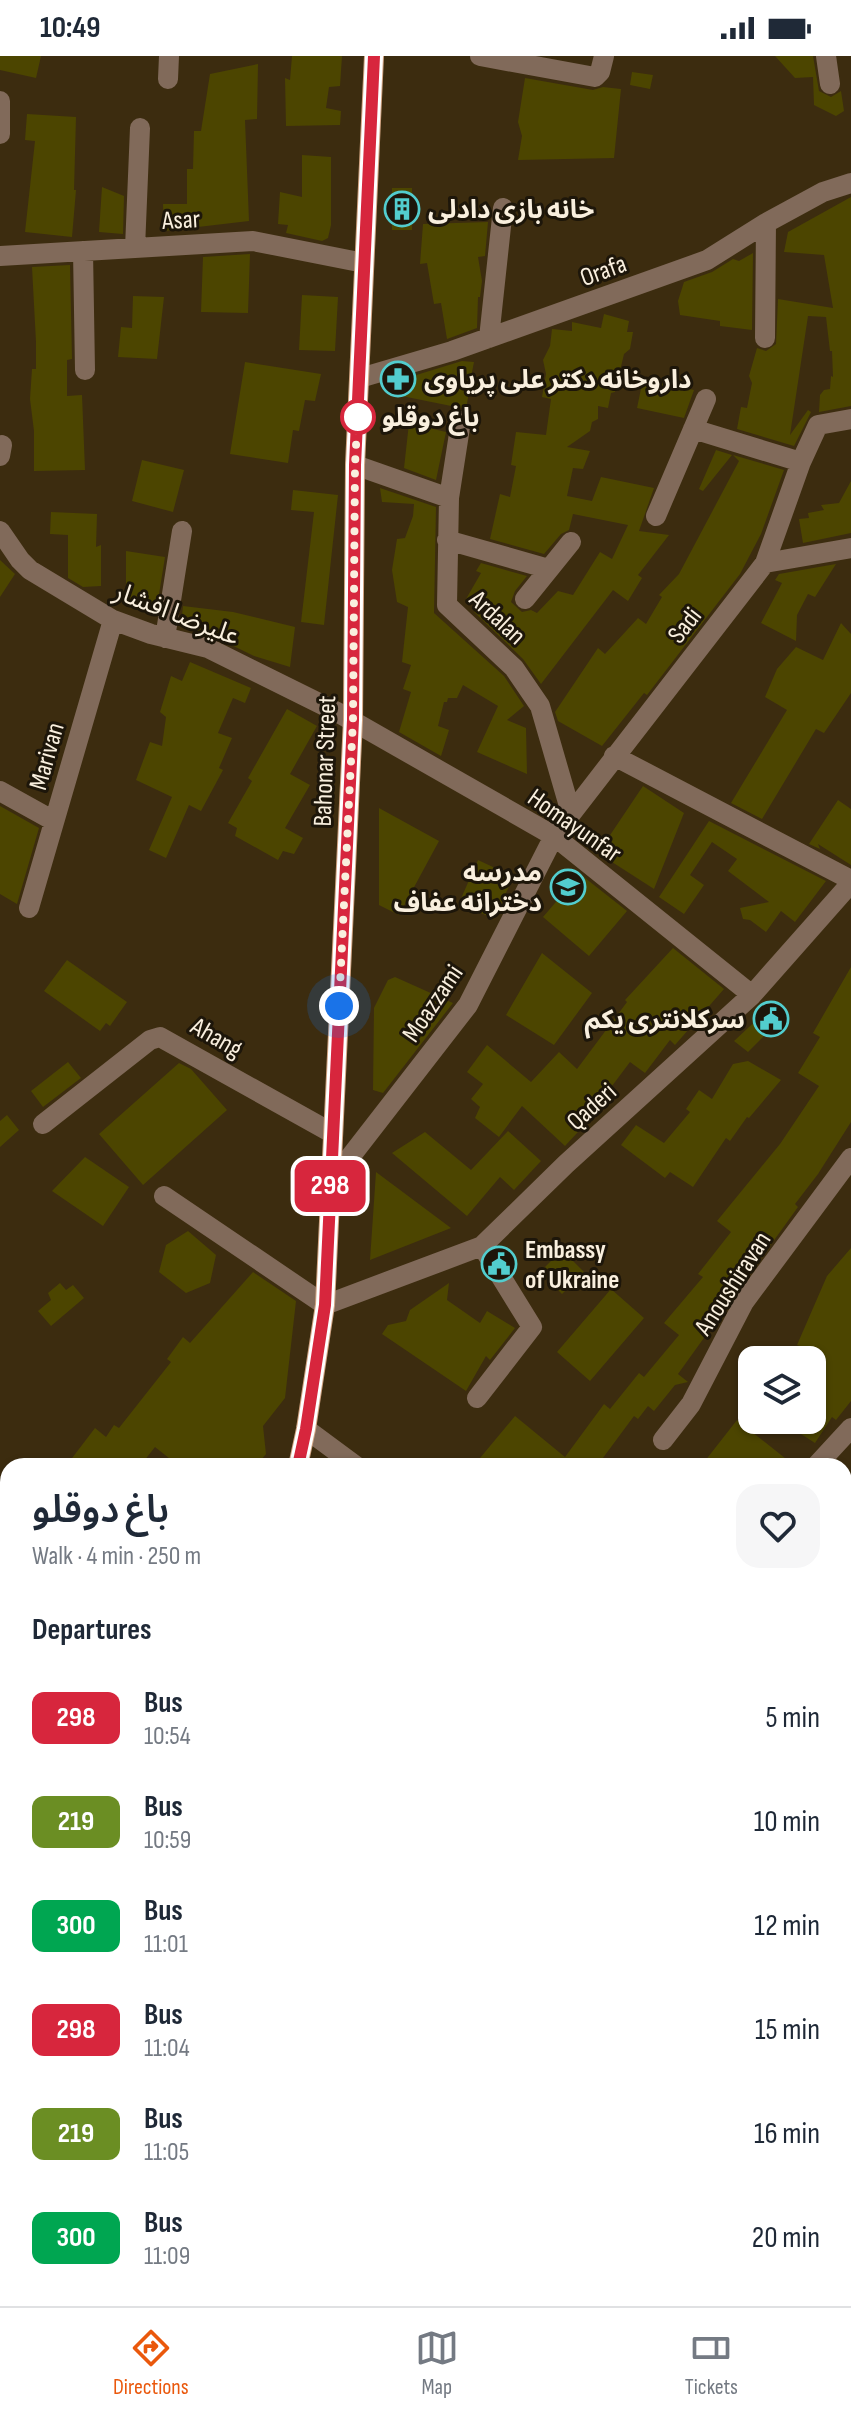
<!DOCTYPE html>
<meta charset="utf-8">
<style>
body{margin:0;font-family:"Sofia Sans Condensed","Noto Sans Arabic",sans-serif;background:#f6f6f7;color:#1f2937;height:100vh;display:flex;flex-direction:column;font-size:30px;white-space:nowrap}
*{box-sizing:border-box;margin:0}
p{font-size:26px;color:#747a83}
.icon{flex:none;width:44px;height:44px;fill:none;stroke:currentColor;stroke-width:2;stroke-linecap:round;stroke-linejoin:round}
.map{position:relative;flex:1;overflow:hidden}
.sheet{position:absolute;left:0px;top:1402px;width:852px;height:848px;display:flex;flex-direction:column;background:#fff;border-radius:24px 24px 0 0;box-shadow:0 2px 6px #0004}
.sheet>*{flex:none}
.badge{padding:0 16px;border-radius:12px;font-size:28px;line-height:52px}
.tools{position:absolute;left:738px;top:1290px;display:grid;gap:16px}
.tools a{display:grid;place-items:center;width:88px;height:88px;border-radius:16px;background:#fff;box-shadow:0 2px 6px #0004;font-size:40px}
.you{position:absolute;width:40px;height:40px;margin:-20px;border:6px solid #fff;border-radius:50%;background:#1a73e8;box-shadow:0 0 0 12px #1a73e833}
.map>.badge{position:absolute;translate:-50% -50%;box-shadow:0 0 0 4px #fff}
h2{padding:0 32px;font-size:30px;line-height:72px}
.round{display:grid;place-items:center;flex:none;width:84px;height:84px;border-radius:24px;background:#f6f6f7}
.summary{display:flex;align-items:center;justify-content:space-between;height:136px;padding:0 32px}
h1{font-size:38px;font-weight:600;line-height:60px}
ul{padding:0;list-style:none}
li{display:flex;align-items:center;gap:24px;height:104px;padding:0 32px}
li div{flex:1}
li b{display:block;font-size:30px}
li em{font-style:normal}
li .badge{min-width:88px;font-weight:700;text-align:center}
.status{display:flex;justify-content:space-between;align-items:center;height:56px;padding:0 40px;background:#fff;direction:ltr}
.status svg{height:22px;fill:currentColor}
.dock{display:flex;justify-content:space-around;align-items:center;height:112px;border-top:2px solid #e0e1e3;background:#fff;font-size:22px;color:#747a83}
.dock a{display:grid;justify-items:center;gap:4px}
.dock .selected{color:#ea580c}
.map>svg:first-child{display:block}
.green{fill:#7a4336}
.building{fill:#4c4500}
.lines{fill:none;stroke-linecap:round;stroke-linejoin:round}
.minor{stroke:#816a5a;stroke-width:20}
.major{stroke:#d2a483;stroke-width:20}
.line-casing{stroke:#fff;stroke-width:18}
.line{stroke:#d7263d;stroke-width:12}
.walk{stroke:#f9efde;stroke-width:8;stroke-dasharray:0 14.4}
.stop-dot{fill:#fff;stroke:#d7263d;stroke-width:4}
.labels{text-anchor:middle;stroke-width:6;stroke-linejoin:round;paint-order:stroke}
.poi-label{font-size:26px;font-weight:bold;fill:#f9efde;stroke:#1d160a;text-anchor:start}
.street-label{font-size:26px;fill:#f9efde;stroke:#1d160a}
.stop-label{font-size:26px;font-weight:bold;fill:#f9efde;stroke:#1d160a;text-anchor:start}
</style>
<div class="status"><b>10:49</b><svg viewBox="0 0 49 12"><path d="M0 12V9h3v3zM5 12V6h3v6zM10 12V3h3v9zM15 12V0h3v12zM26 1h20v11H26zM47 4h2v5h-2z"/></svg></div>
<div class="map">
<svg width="851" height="2250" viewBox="0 0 851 2250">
<rect width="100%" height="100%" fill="#3c2c0f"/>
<!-- green -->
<path class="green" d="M305,2242H405L400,2250H299Z
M476,2242H636L641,2250H488Z"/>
<!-- building -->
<path class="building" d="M0,0H41L36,22L0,14Z
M292,0H342L340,30L329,31L326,52L341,55L340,69L286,70L285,22L290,24Z
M775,0H813L819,35L831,41L841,35L844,55L836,60L814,49L813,21L795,22Z
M258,8L257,63L245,64L249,165L164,175L163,148H187V113H193L194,75H201L210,18Z
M632,16L653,19L650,33L630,29Z
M525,22L593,34L603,31L621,33L614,102L518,104L522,80L518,66Z
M27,58L76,61L74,134H76L72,181L25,176L35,85L25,84Z
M302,99L331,101V169L328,182L322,185L286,177L288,169L278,168L280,136L302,141Z
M102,131L124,140L123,178L99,176Z
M392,132H412V174H392Z
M851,141V350L819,356L820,339L824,334L830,333L831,320L833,321L832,295H830L826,261L808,260L790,379L808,354L811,356L794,390L737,373L741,351L747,352L752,327L749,320L757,292L766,295L776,288L778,243L833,252L824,199L784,196L788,176Z
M488,166L485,200L478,201L482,225L480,241H478L477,272L447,283L441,247L434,248L427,207L420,208L423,168Z
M753,197L752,274L720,270V265L680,259L678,245L684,226L712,216L733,203L739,205Z
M250,198L248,257L201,256L203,201Z
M70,209L72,303L67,304V340L82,339L85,414L34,415V375L30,343L32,313H36V286L32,211Z
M302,239L338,241L335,295L299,294Z
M133,240L164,241L157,303L118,301L121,271L132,272Z
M604,258L629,265L627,276H633L630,293L624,298L615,336L611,337L608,352L598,350V363L592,366L590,375L567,391L590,395L583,413L573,412L567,440L592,445L601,421L654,432L639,475L669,479L638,519L642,522L628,545L613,534L541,628L523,603L474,556L477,549L466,543L481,517L476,515L481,507L527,520L515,535L511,546L522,556L531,554L537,557L558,535L573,539L600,496L612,503L628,469L573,458L569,474L561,478L544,498L490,483L500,438L510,441L516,410L511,409L516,376L546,379L551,343L542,341L546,318L543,304L550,290L552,273L572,275V266L601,272Z
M462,305L474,306L471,321L480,324L477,337L469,336L466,353L387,337L385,330L387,328Z
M245,306L321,318L315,345L305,344L299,375L293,374L288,407L230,398Z
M643,323L694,334L684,362L637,352Z
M409,367L446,376L436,424L404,412Z
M716,394L732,399L703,435L699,433Z
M733,399L784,414L761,478L740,518L647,639L644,637L602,690L558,665L555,656L598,592L605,598L638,562L646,568L662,541L659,539L679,518L739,405Z
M142,404L184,414L173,456L132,445Z
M851,425V477L803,487L799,463L809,462L808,457L824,454L821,449L839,447Z
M380,432L436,451L434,557L504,620L524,650L507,664L526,672L527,718L477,696L498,650L463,629L457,642H448L447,646H444L438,670L449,674L441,700L399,676L411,636L403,633L411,609L402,606L408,551L397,546L392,514L397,483L405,482L413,460L414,448L382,446Z
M293,434L338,439L324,569L301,566L314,456L291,454Z
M51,456L97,458L96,491L101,489V530L83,531L68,522V479L50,478Z
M126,495L165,501L156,557L126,547Z
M0,504L15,518L0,541Z
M836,508L815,541L808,538L797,559L796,585L761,567L782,527L775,524L779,518Z
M183,550L233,556L295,571L290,611L254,600L213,580L186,573L189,562L182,559Z
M841,567L851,578V637L824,677L816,673L762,763L731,747L787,654L765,641L777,613L796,591L823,604Z
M190,606L251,632L245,647L233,642L218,677L232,682L219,712L223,714L201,755L189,749L166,802L149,794L172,741L136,724L150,686L162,690L166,661L160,656L171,620L182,625Z
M287,653L317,670L290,718L310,729L285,772L303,782L294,798L283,795L278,804L235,780L237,772L228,767L252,725L248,722Z
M643,730L684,757L654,833L598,797Z
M838,744L851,753V809L818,788L820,793L809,788Z
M0,750L39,772L17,848L0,838Z
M379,752L439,785L399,859L379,849Z
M709,765L826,825L795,866L781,855L766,876L750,864L743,863L740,852L769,846L728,815L737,803L712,786L690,819L704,829L684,858L659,841Z
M478,804L510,819L507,825L511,826L494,863L459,847Z
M580,818L627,855L589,900L543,861Z
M673,892L724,933L675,989L670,984L645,1017L630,1006L600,1046L603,1049L565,1090L522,1050L499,1081L475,1062L480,1051L471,1043L483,1028L467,1016L487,989L531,1026L559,996L577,1013L627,946L625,944Z
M542,897L592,937L554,989L506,959Z
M67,904L127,946L110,970L106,967L100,975L44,935Z
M851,911V1066L818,1118L795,1148L798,1151L678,1318L688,1326L675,1329L654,1355L648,1350L638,1363L634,1360L597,1410H490L480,1402L515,1360L565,1401L604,1348L610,1353L639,1317L644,1321L679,1279L664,1267L703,1221L698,1218L731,1176L717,1165L780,1088L819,1030L798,1017L820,981L813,977Z
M395,921L453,947L383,1037L373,1034L374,952L388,924Z
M763,958L774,970L748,996L734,985Z
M748,1005L781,1024L749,1062L747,1061L730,1085L726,1082L693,1131L670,1116L665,1122L621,1089L636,1069L664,1087L690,1056L686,1053L699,1034L712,1043L733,1008Z
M68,1006L81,1022L43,1051L31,1035Z
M179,1007L191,1013L227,1054L143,1129L99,1078Z
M7,1059L19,1074L0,1091V1065Z
M508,1075L541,1105L514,1134L500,1121L467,1160L392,1097L425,1076L471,1114Z
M85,1101L129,1131L103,1170L52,1135Z
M376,1116L451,1172L370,1204Z
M188,1175L216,1199L210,1227L186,1237L159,1216L166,1189Z
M851,1192V1345L836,1364L832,1361L815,1387L779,1364H812V1304H793L800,1290L797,1289L827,1220Z
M562,1194L584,1216L562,1238L540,1216Z
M253,1216L296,1245L285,1342L263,1370L266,1398L256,1410H179L155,1391L140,1410H66L95,1372L106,1381L114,1369L119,1372L171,1306L167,1303L183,1281L190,1287Z
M60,1227L66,1234L73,1229L84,1242L51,1270L38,1255L51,1244L48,1237Z
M449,1227L447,1244L480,1267L487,1255L515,1272L490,1304L486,1300L466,1335L382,1278L388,1269L406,1265L410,1254Z
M611,1233L644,1262L590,1325L557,1296Z
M737,1364L795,1410H701Z"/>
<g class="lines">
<!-- minor -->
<path class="minor" d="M480,0L595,21L600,16L604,0
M826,0L830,28
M168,23L169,0
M0,45V78
M135,192L140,72
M83,195L85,314
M0,200L253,185L364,207
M489,282L503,152
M765,282L766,167
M360,322L452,295L707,204L766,167L823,136L851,127
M693,373L801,406
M0,400L2,389
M355,409L449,442L447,549L514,612L540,650L571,757
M449,442L461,365
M656,460L706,343
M0,475L20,504L30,514L113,564L151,578L208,592L337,656L554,780L752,939
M447,484L549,513
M765,507L851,492
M525,543L571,486
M165,582L182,475
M614,700L851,824
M0,735L54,765
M29,852L113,564
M43,1068L150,984L160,981L332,1077
M330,1127L468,949L554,780L765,507L801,406L818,369L851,363
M164,1140L325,1249L482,1190L566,1108L752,939L851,827
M477,1342L532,1271L482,1190
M306,1373L356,1410
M663,1384L691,1348L744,1246L851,1102
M816,1410L851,1372
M844,1732L851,1727
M844,1977L851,1975
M141,2242L151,2250
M0,2245L10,2242
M415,2250L421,2242"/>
<!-- major -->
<path class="major" d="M298,1410L306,1373L325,1249L353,664L355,409L374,0
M0,2067L8,2095
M55,2242L61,2250
M108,2250L119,2242"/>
</g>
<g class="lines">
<!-- line casing -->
<g class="line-casing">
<path id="line" d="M298,1410L306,1373L325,1249L353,664L355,409L374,0"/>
</g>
<!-- line -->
<use href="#line" class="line"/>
<!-- walk -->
<path class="walk" d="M339,950L353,664L355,409L358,351V361"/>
</g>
<!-- icons -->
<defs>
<g id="building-ring" transform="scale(1.8)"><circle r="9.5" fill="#1d160a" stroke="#52cdce" stroke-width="1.5"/><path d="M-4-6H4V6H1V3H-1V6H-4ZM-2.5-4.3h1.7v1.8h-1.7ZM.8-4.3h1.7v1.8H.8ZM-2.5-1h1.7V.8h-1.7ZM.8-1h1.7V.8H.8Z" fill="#52cdce"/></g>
<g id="pharmacy-ring" transform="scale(1.8)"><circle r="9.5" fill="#1d160a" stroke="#52cdce" stroke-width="1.5"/><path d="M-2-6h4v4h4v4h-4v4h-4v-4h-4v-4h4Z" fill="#52cdce"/></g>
<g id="school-ring" transform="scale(1.8)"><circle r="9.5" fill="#1d160a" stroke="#52cdce" stroke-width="1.5"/><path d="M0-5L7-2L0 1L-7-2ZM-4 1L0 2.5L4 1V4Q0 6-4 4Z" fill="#52cdce"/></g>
<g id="civic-ring" transform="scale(1.8)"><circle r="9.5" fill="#1d160a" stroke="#52cdce" stroke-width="1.5"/><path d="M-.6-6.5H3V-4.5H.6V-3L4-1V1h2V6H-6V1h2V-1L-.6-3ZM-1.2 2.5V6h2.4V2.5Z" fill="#52cdce"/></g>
</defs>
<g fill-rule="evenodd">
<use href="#building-ring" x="402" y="153"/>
<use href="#pharmacy-ring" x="398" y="323"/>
<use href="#school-ring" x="568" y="831"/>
<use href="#civic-ring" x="771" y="963"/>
<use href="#civic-ring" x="499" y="1208"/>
</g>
<!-- markers -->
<circle class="stop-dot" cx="358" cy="361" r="16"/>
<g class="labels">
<!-- poi labels -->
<g class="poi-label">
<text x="428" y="162">خانه بازی دادلی</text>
<text x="424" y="332">داروخانه دکتر علی پریاوی</text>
<text x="542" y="825" text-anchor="end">مدرسه<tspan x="542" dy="30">دخترانه عفاف</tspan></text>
<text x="745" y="972" text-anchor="end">سرکلانتری یکم</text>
<text x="525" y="1202">Embassy<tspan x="525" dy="30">of Ukraine</tspan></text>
</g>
<!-- street labels -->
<g class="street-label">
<text transform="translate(181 163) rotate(-3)" y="9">Asar</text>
<text transform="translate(603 214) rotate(-20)" y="9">Orafa</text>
<text transform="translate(177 557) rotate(21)" y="9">علیرضا افشار</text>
<text transform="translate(498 561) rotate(43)" y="9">Ardalan</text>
<text transform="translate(684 569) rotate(-52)" y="9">Sadi</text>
<text transform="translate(46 700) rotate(-74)" y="9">Marivan</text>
<text transform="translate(324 705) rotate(-88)" y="9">Bahonar Street</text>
<text transform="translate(575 769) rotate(35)" y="9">Homayunfar</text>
<text transform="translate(432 947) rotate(-56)" y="9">Moazzami</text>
<text transform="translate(217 981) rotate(30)" y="9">Ahang</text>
<text transform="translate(591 1050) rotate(-42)" y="9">Qaderi</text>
<text transform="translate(732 1227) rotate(-57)" y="9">Anoushiravan</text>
</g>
<!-- stop labels -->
<g class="stop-label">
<text x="382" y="370">باغ دوقلو</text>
</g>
</g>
</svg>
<div class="tools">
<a><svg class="icon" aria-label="layers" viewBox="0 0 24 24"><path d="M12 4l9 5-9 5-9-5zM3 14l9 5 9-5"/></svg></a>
</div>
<div class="you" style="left:339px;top:950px"></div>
<b class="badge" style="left:330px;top:1130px;background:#d7263d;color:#fff">298</b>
<section class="sheet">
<div class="summary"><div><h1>باغ دوقلو</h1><p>Walk · 4 min · 250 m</p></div><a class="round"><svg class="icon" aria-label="heart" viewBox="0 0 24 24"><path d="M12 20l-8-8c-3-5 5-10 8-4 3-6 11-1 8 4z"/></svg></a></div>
<h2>Departures</h2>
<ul>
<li><span class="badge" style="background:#d7263d;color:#fff">298</span><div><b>Bus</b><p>10:54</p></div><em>5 min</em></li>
<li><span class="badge" style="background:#6b8e23;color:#fff">219</span><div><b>Bus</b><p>10:59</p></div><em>10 min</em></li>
<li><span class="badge" style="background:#00a651;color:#fff">300</span><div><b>Bus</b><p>11:01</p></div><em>12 min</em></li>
<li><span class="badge" style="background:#d7263d;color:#fff">298</span><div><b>Bus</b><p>11:04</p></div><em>15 min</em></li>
<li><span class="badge" style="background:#6b8e23;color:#fff">219</span><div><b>Bus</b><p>11:05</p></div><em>16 min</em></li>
<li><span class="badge" style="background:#00a651;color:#fff">300</span><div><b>Bus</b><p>11:09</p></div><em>20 min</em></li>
</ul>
</section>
</div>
<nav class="dock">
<a class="selected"><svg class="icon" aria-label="directions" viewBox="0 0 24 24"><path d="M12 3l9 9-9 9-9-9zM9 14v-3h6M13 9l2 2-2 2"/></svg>Directions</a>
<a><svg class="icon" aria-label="map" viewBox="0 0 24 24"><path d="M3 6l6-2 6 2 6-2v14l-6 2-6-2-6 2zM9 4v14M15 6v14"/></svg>Map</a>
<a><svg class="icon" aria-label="tickets" viewBox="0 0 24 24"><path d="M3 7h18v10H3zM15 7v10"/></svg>Tickets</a>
</nav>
